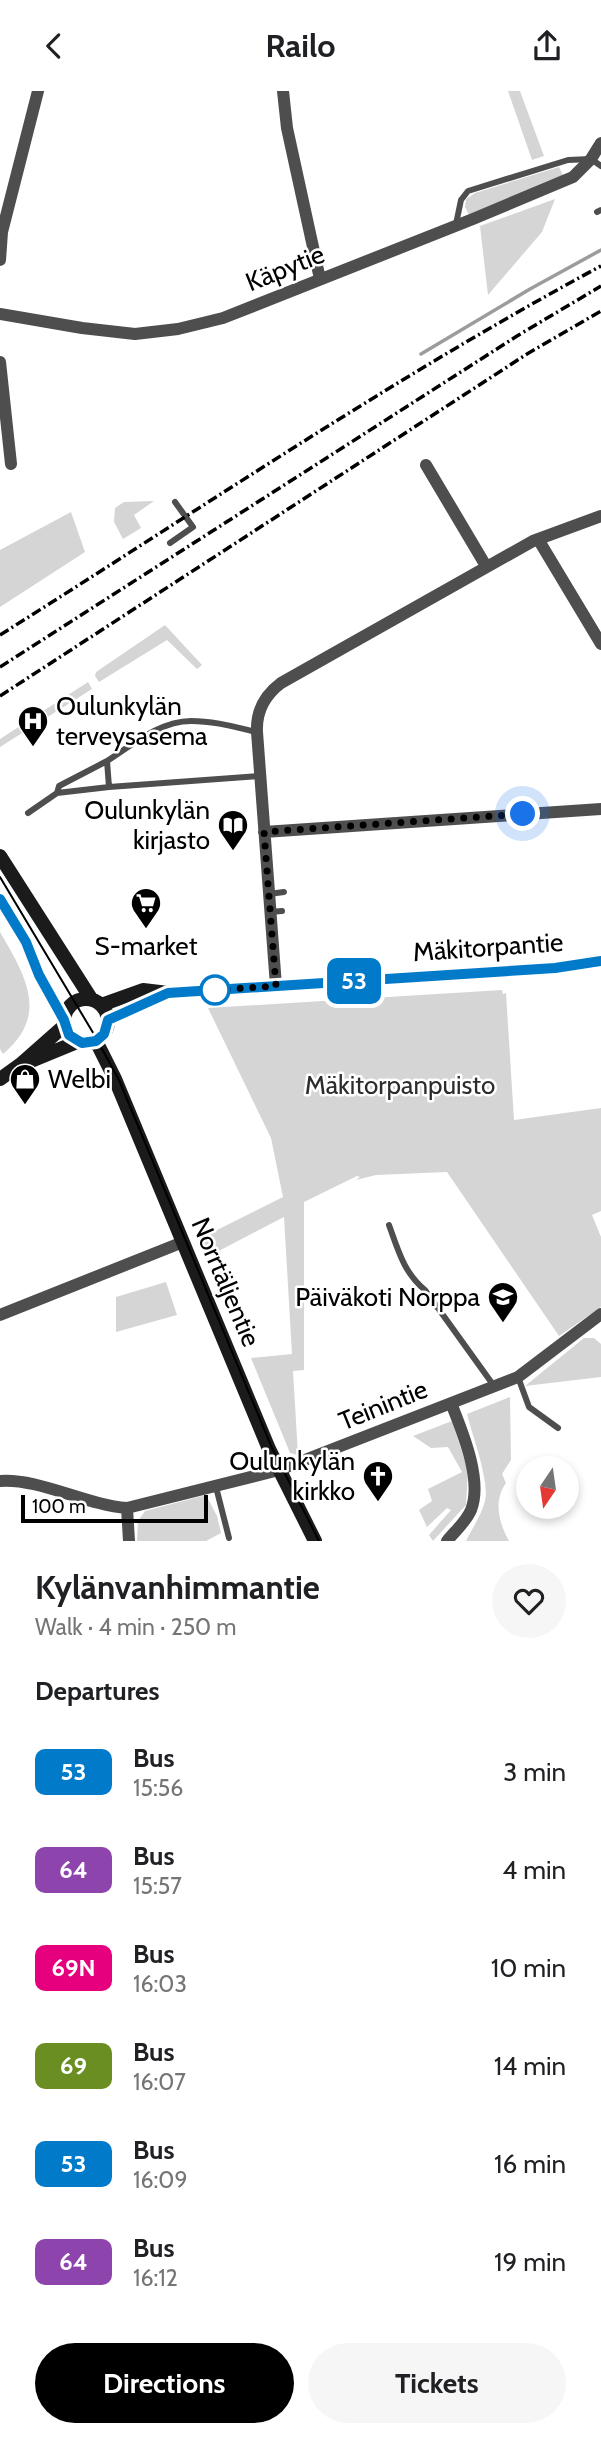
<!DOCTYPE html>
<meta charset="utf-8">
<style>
body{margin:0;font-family:Cabin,sans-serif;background:#f6f6f6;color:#202124;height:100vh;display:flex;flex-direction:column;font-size:26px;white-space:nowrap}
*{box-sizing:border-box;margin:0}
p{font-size:23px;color:#757577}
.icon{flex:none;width:38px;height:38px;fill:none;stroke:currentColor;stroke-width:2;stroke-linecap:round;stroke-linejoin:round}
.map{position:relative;height:1450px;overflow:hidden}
.panel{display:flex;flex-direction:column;background:#fff;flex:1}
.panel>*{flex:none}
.badge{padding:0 14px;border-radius:10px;font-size:24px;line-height:46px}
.needle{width:46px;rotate:193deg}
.controls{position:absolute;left:516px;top:1365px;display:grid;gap:14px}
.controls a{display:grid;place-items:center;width:63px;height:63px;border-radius:50%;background:#fff;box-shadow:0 4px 10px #0003;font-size:35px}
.scale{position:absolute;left:21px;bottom:18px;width:187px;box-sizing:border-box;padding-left:7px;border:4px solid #000;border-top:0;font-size:19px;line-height:24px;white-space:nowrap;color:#000;-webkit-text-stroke:5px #fff;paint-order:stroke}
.you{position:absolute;width:35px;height:35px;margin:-18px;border:5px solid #fff;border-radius:50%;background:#1a73e8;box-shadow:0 0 0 10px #1a73e833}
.map>.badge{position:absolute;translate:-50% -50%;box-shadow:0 0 0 4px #fff}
h2{padding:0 35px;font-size:26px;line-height:63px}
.round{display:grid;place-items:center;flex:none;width:74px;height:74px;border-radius:37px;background:#f6f6f6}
.head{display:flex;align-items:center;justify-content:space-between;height:119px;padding:0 35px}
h1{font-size:33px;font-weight:700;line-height:52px}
.cta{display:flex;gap:14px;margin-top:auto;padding:14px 35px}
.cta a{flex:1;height:80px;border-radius:42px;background:#000;color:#fff;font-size:28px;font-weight:700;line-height:80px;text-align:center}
.cta a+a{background:#f6f6f6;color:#202124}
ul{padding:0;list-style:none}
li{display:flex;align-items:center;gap:21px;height:98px;padding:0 35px}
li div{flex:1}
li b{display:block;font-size:26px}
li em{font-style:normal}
li .badge{min-width:77px;font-weight:700;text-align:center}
header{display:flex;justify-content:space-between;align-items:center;height:91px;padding:0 35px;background:#fff;font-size:32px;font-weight:700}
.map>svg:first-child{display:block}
.green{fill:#d5d5d5}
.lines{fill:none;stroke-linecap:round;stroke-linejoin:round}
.stream{stroke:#9c9c9c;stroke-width:3.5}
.lane{stroke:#4e4e4e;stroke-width:6}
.street{stroke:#4e4e4e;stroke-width:12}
.secondary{stroke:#1b1b1b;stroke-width:14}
.tram{stroke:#000;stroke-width:2}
.rail{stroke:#000;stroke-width:3.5;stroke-dasharray:10 3.5 2 3.5;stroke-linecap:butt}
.line-casing{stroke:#fff;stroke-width:16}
.line{stroke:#007ac9;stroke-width:10}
.walk{stroke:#000;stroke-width:7;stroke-dasharray:0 12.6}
.stop-dot{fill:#fff;stroke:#007ac9;stroke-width:3.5}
.labels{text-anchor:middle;stroke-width:5;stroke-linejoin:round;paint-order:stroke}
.street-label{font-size:26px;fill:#000;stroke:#fff}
.poi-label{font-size:26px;fill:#000;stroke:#fff;text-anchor:end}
.park-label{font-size:26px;fill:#2c2c2c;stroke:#fff}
</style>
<header><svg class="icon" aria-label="back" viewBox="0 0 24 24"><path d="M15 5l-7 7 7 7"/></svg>Railo<svg class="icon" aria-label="share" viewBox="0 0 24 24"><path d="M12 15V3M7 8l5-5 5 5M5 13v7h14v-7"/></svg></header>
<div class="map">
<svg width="601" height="1450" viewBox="0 0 601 1450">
<rect width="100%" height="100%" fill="#fff"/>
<!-- green -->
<path class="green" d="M508,0H520L544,65L532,69Z
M559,76L563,84L469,124L465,116L466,108L475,102Z
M555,108L542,141L488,204L480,135Z
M154,410L134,424L141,437L123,448L114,431L115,417L124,411Z
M71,421L85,461L0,516V459Z
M165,534L202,574L197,578L167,549L99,591L95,585L96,581Z
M88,591L92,598L0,656V648Z
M0,841C25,884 50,924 3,963L0,958Z
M502,899L503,903L506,902L514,1029L601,1017V1120L592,1124L601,1146V1216L559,1245L447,1081L376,1084L356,1089L360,1086L357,1085L304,1111V1279L293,1280L298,1364L290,1362L251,1267L292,1263L284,1126L209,1165L201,1147L283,1106L271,1047L208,917Z
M166,1191L177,1224L116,1241V1206Z
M584,1247H594L601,1253V1286L525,1295Z
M510,1306L511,1369L502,1383L506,1392C493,1410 499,1432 509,1450H466C473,1436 481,1425 485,1410C490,1391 472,1343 467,1323Z
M452,1330L468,1380L466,1414L433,1450L429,1444L451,1419L447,1417L427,1436L419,1419L432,1410L428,1398L462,1381L448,1356L431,1357L413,1345Z
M206,1404L217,1425L221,1442L206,1450H137L138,1430L145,1420Z"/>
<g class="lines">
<!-- stream -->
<path class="stream" d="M421,263L530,198L601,159"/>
<!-- lane -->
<path class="lane" d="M597,121L601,119
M456,133L461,109L468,100L568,69L591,68L601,75
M170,452L193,436L175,411
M257,641C235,636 214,630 191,630C160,630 132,654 107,670L109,696L260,685
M57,702L59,695L107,670
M28,722L57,702L109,696
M269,803L284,801
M270,821L282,820
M389,1134C398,1159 404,1182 425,1199L494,1295
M518,1286L529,1316L558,1337
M216,1396L229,1447"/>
<!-- street -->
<path class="street" d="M283,0L287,37L320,188
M0,169L2,141L38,0
M0,223L82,237L135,243L178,238L223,227L473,128L573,86L591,68L601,52
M0,271L11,373
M426,374L486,475
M538,448L601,553
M264,741L601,718
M276,895L257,641C256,620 265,604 281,592L533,450L601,425
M0,1224L183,1151
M0,1390C39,1387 86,1414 127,1417L279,1379L518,1286L601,1223
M127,1417L129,1450
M447,1450C455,1440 466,1431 471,1419C483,1389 462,1340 451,1312"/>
<!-- secondary -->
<path class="secondary" d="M0,765L92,909
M0,808L26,851L39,884L64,929
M64 930a22 22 0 1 1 44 0a22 22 0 1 1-44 0Z
M101,914L143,899L168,902L555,877L601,870
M108,929L167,902
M96,950L115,988L269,1358L315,1450
M26,972L77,951
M0,988L21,973L64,935"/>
<!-- tram -->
<path class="tram" d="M0,786L95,945L119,989L272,1357L319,1450"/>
<!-- rail -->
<path class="rail" d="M0,544C199,419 394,286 601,175
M0,576L517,245L601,195
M0,605L527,263L601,220"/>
</g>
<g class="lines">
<!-- line casing -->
<g class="line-casing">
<path id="line" d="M0,808L26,851L39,884L64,929L69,944L82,952L96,950L104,943L108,929L168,902L555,877L601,870"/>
</g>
<!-- line -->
<use href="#line" class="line"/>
<!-- walk -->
<path class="walk" d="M215,899L276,895L264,741L523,723"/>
</g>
<!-- icons -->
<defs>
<g id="hospital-pin" transform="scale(1.575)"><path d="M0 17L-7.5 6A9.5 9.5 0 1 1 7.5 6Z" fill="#000" stroke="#fff"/><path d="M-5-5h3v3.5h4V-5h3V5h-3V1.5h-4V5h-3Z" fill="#fff"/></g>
<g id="library-pin" transform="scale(1.575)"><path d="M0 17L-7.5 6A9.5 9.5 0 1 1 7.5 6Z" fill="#000" stroke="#fff"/><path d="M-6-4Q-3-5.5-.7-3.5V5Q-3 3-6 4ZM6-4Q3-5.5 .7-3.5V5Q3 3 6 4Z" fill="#fff"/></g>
<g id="supermarket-pin" transform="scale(1.575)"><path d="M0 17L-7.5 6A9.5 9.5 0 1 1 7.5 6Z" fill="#000" stroke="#fff"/><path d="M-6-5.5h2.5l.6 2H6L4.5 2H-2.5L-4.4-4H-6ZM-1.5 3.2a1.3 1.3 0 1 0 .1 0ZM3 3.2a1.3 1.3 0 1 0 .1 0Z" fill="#fff"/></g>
<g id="shop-pin" transform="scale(1.575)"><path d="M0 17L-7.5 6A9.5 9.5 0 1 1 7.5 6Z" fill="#000" stroke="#fff"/><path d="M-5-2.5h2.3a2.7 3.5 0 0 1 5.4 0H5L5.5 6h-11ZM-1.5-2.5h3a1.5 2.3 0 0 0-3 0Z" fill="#fff"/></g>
<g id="school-pin" transform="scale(1.575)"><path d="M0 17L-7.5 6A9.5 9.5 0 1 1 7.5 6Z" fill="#000" stroke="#fff"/><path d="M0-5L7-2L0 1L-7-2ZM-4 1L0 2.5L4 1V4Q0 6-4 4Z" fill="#fff"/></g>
<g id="church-pin" transform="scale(1.575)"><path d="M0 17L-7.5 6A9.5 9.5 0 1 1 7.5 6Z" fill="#000" stroke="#fff"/><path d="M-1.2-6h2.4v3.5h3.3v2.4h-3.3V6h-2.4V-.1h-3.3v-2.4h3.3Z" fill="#fff"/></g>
</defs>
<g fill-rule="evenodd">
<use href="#hospital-pin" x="33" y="630"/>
<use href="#library-pin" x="233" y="734"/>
<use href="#supermarket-pin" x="146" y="812"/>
<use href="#shop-pin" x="25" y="988"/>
<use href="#school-pin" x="503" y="1206"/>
<use href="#church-pin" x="378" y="1385"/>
</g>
<!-- markers -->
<circle class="stop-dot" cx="215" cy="899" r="14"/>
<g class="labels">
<!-- street labels -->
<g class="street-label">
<text transform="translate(285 177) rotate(-22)" y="9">Käpytie</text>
<text transform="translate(488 856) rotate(-4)" y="9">Mäkitorpantie</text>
<text transform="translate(226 1191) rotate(67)" y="9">Norrtäljentie</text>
<text transform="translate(383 1314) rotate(-22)" y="9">Teinintie</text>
</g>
<!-- poi labels -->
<g class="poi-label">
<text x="56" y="624" text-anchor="start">Oulunkylän<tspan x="56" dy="30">terveysasema</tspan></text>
<text x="210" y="728">Oulunkylän<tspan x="210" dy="30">kirjasto</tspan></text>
<text x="146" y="864" text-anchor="middle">S-market</text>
<text x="48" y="997" text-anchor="start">Welbi</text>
<text x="480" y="1215">Päiväkoti Norppa</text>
<text x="355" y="1379">Oulunkylän<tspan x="355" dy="30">kirkko</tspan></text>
</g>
<!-- park labels -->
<g class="park-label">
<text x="400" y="1003">Mäkitorpanpuisto</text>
</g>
</g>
</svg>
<div class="controls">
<a><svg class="needle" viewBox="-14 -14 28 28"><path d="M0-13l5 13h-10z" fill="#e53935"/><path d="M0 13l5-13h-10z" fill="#757577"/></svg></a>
</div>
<div class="scale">100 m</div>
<div class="you" style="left:523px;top:723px"></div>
<b class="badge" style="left:354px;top:890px;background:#007ac9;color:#fff">53</b>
</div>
<section class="panel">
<div class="head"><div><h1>Kylänvanhimmantie</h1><p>Walk · 4 min · 250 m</p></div><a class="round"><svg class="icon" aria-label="heart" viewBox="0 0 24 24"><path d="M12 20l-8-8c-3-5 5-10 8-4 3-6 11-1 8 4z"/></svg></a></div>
<h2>Departures</h2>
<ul>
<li><span class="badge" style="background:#007ac9;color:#fff">53</span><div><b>Bus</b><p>15:56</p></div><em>3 min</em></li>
<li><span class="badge" style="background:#8e44ad;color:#fff">64</span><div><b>Bus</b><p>15:57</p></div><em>4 min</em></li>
<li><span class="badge" style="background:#e6007e;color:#fff">69N</span><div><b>Bus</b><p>16:03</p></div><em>10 min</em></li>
<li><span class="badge" style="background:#6b8e23;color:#fff">69</span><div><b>Bus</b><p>16:07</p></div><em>14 min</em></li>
<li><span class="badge" style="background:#007ac9;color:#fff">53</span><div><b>Bus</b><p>16:09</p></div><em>16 min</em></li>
<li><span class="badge" style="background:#8e44ad;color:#fff">64</span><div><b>Bus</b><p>16:12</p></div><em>19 min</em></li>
</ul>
<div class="cta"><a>Directions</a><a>Tickets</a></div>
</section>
